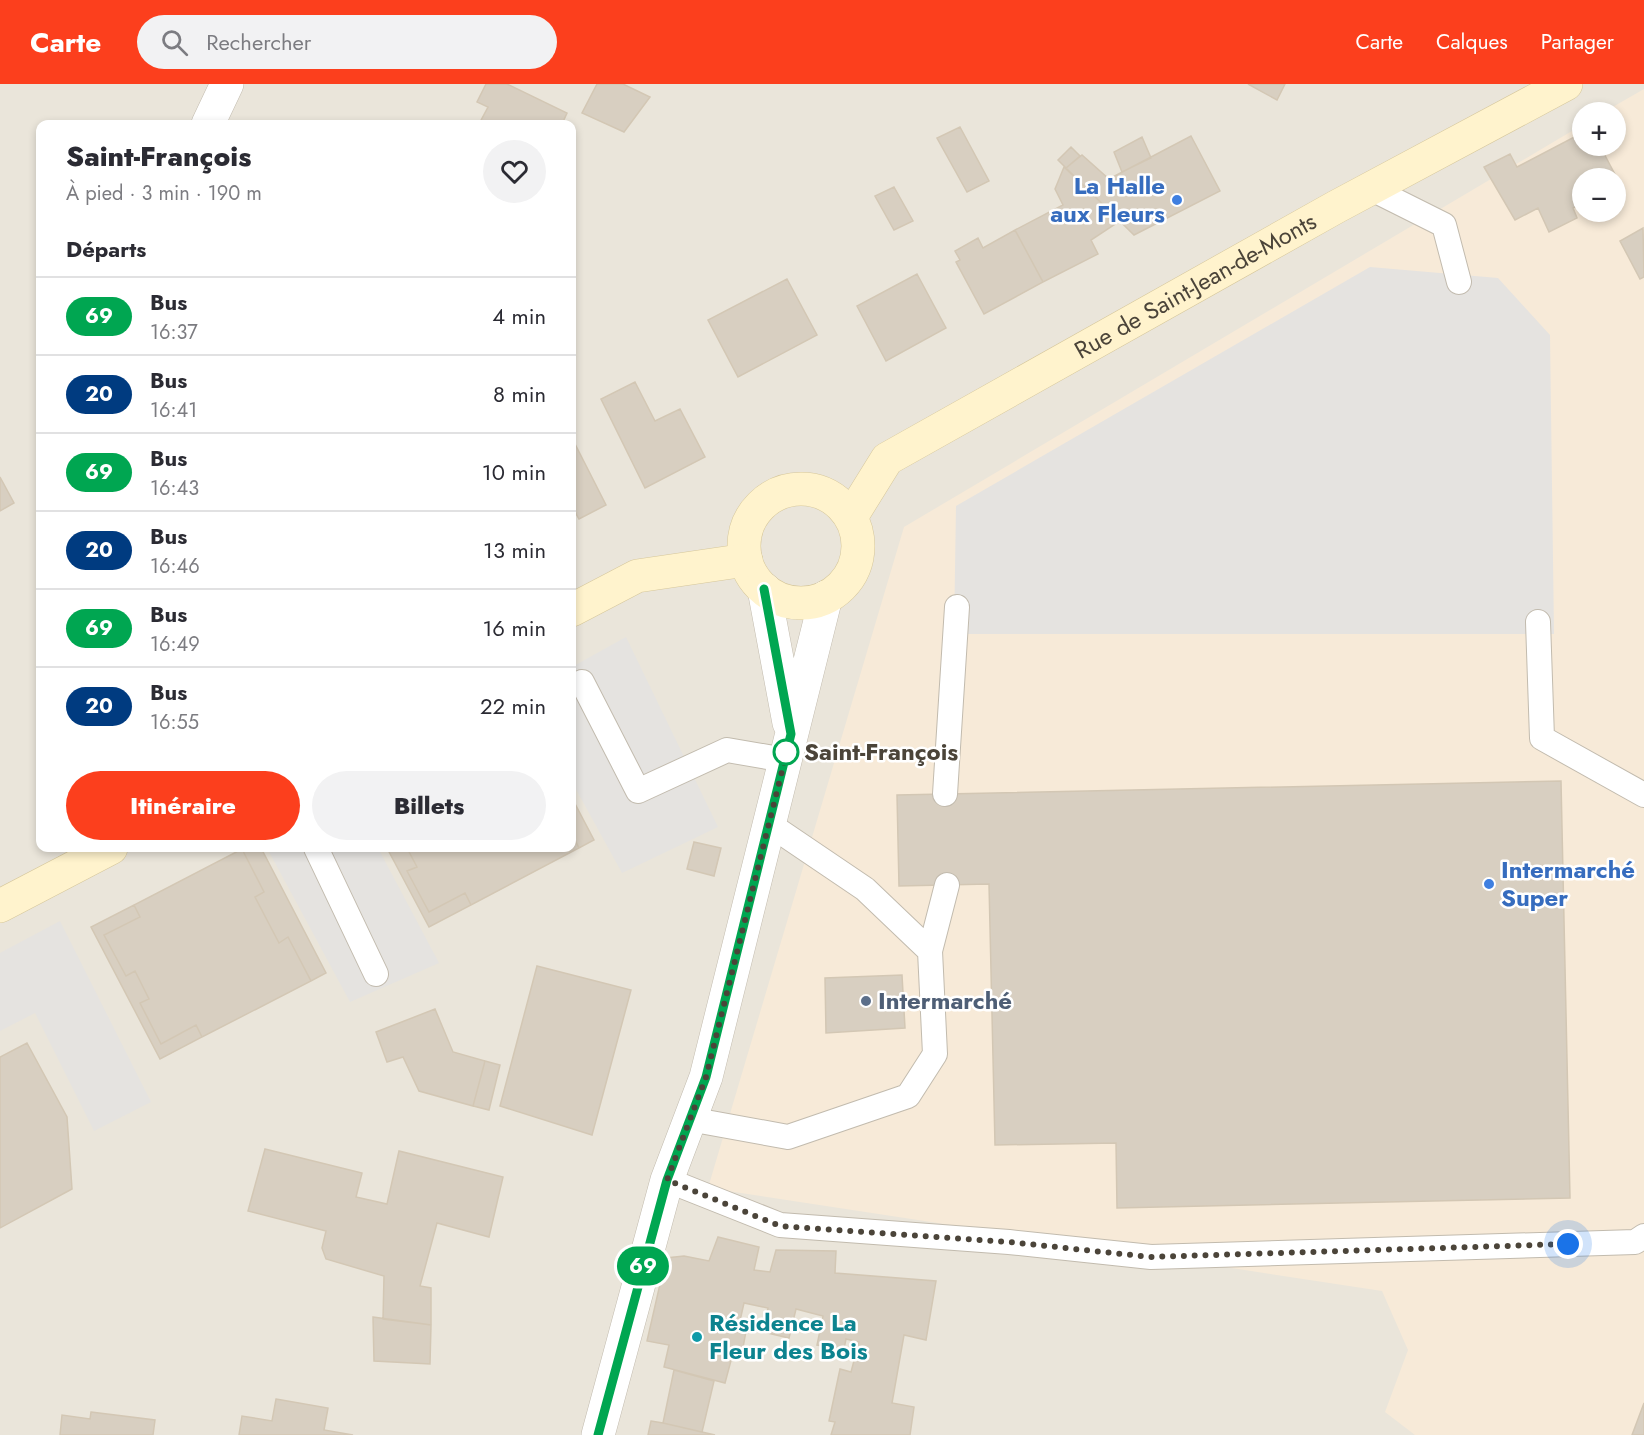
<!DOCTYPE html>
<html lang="fr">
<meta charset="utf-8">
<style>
body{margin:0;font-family:Jost,sans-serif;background:#f2f2f3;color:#2b2b33;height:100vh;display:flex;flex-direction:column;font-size:22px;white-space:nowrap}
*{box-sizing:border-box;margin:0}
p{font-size:20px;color:#7c7c81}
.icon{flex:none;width:33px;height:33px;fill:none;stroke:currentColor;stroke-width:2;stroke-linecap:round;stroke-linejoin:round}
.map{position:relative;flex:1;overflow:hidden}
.details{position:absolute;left:36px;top:36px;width:540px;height:732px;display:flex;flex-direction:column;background:#fff;border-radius:12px;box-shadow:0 3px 9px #0003}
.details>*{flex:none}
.badge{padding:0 12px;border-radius:20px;font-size:21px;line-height:39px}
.controls{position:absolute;left:1572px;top:18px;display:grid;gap:12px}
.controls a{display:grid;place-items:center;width:54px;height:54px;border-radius:50%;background:#fff;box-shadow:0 3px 9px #0003;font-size:30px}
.you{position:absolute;width:30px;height:30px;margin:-15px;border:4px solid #fff;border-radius:50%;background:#1a73e8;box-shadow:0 0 0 9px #1a73e833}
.map>.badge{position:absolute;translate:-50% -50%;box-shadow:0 0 0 3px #fff}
h2{padding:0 30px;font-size:22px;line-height:54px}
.round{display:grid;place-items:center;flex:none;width:63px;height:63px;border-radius:32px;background:#f2f2f3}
.overview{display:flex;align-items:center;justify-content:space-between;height:102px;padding:0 30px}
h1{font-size:28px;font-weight:800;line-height:45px}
.cta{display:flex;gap:12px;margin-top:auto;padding:12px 30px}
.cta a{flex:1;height:69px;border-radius:36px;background:#fc3f1d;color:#fff;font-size:24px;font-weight:800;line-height:69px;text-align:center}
.cta a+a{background:#f2f2f3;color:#2b2b33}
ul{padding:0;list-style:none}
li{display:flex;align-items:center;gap:18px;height:78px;padding:0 30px;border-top:2px solid #e1e1e2}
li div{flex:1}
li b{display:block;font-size:22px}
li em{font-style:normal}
li .badge{min-width:66px;font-weight:700;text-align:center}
header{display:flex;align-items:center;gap:36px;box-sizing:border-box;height:84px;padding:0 30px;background:#fc3f1d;color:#fff}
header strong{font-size:28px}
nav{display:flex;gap:33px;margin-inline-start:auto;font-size:21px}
.search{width:420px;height:54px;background:#f2f2f3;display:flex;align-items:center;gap:15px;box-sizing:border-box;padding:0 21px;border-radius:33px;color:#7c7c81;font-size:22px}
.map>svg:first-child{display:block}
.residential{fill:#eae5da;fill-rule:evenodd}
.commercial{fill:#f7ead8;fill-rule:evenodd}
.parking{fill:#e5e3e0}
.building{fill:#d8cfc1;stroke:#d3c7b4;stroke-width:1.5}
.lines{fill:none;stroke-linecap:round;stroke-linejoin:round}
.service-casing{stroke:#c2bbae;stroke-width:26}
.minor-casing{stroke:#c2bbae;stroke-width:34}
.secondary-casing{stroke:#d6c79b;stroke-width:34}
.service{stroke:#fff;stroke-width:24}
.minor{stroke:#fff;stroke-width:33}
.secondary{stroke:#fff3cd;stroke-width:33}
.line-casing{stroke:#fff;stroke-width:14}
.line{stroke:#00a651;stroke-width:9}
.walk{stroke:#4b4439;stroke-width:6;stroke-dasharray:0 10.8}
.shop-dot{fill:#3f7fe0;stroke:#fff;stroke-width:2}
.stop-dot{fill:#fff;stroke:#00a651;stroke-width:3}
.service-dot{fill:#5c6f8a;stroke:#fff;stroke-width:2}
.culture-dot{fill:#0f9aa8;stroke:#fff;stroke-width:2}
.labels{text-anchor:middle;stroke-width:5;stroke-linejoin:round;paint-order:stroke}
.shop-label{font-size:24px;font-weight:bold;fill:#366cbe;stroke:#fff;text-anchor:end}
.street-label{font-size:24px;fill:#4b4439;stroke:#fff}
.stop-label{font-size:24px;font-weight:bold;fill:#4b4439;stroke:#fff;text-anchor:start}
.service-label{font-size:24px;font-weight:bold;fill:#4e5e75;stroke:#fff;text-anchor:start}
.culture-label{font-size:24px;font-weight:bold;fill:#0d838f;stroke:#fff;text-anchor:start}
</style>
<header>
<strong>Carte</strong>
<div class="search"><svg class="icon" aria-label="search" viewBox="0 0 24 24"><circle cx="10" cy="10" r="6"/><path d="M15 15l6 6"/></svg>Rechercher</div>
<nav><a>Carte</a><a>Calques</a><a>Partager</a></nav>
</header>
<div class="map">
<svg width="1644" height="1351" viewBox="0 0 1644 1351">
<rect width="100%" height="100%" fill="#f6f3ec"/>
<!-- residential -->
<path class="residential" d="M0,0H1644V1351H0ZM1582,28H1616V62H1582ZM40,40H572V764H40ZM1582,94H1616V128H1582Z"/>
<!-- commercial -->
<path class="commercial" d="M1644,5V1351H1415L1385,1328L1408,1266L1382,1207L708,1104L904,443L1582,41V62H1616V28H1604ZM1582,94H1616V128H1582Z"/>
<!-- parking -->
<path class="parking" d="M1370,183L1498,194L1550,251L1554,550H954L956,422Z
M626,553L718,743L622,789L572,698V583Z
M267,764H378L439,879L350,918Z
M60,837L151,1018L94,1047L35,929L0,947V869Z"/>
<!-- building -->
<path class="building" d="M486,0H507L567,29L562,40H479L488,23L477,18Z
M597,0H623L650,13L624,48L582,29Z
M1248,0H1285L1277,16Z
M960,43L989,97L967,108L937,54Z
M1582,49V62H1600L1620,100L1616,102V94H1582V119L1573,124L1577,134L1549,148L1538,124L1515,136L1484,83L1510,70L1517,83Z
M1191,52L1220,107L1134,151L1066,84L1082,71L1109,95Z
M1142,53L1151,74L1122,88L1114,68Z
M1071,63L1080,72L1066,84L1058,76Z
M1064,83L1120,137L1091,156L1098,170L1043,198L1015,146L1063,121L1055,105Z
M894,103L913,137L894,146L875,112Z
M1643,144L1644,193L1640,195L1620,157Z
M1015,146L1043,198L984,230L956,178L960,176L955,167L978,154L983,164Z
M917,190L946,244L886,277L857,222Z
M787,195L817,251L738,293L708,236Z
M635,298L655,337L680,325L705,373L645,404L601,315Z
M572,354L606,421L579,435L575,428L572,430Z
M0,393L14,419L0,427Z
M1561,697L1570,1114L1117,1124L1116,1059L995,1061L989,800L899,802L897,711Z
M572,714L594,756L579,764L572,750Z
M572,750L579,764L471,821L465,809L429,828L407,787L417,783L407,764H572Z
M694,758L721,764L714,792L687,785Z
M245,764H261L326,889L311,897L288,853L279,859L255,813L264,808L242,765Z
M387,764H407L417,783L407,787L429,828L465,809L471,821L429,843Z
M242,765L264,808L255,813L279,859L288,853L311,897L202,953L196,941L161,960L140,919L149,915L135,887L126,892L104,851L140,833L134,821Z
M134,821L140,833L104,851L126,892L135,887L149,915L140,919L161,960L196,941L202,953L160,975L91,843Z
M537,882L631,906L592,1051L500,1022Z
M902,891L905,944L826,949L825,894Z
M435,925L453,968L485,977L473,1022L419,1007L403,973L387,978L376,948Z
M27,959L67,1033L72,1105L0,1144V973Z
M485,977L500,981L489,1026L473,1022Z
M265,1065L362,1089L356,1113L387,1120L399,1067L503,1093L489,1153L437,1139L420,1202L431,1204V1241L383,1235L384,1192L326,1175L322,1164L326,1147L248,1127Z
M718,1153L759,1163L754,1186L770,1188L776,1166L836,1167L835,1189L936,1197L926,1256L904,1251L892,1319L914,1323L910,1351H831L835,1338L829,1337L840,1285L851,1288L859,1258L846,1255L844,1265L817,1261L823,1232L796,1225L789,1254L763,1248L768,1224L744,1219L739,1241L747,1242L742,1269H733L725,1299L664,1283L669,1261L647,1257L666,1174L684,1172L709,1177Z
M373,1233L431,1241L430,1280L374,1277Z
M674,1286L714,1297L702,1348L663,1339Z
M276,1315L328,1324L324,1346L353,1351H239L242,1332L272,1337Z
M1644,1319V1351H1632Z
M91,1328L155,1336L153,1351H60L62,1331L90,1335Z
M651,1337L663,1339L715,1351H648Z"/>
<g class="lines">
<!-- service casing -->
<g class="service-casing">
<path id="service" d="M1370,104L1444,141L1459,198
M1538,538L1542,654L1644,711
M582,598L638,707L727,666L785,676
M945,710L957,523
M316,764L376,890
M930,867L947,801
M689,1035L788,1053L908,1012L935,970L930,867L865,805L769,740
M667,1096L780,1141L1009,1158L1151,1173L1635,1158L1644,1152"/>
</g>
<!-- minor casing -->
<g class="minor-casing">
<path id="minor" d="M208,40L227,0
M764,505L789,639
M598,1351L667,1096L706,993L826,513"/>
</g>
<!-- secondary casing -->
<g class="secondary-casing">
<g id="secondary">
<circle cx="801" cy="462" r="57"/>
<path id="s1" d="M851,433L887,375L1336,123L1566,0"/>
<path d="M572,526L637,492L746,476"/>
<path d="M0,822L111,764"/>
</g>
</g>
<!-- service -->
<use href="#service" class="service"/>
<!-- minor -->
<use href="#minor" class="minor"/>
<!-- secondary -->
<use href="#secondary" class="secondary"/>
</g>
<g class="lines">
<!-- line casing -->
<g class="line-casing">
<path id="line" d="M598,1351L667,1096L706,993L791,650L764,505"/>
</g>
<!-- line -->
<use href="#line" class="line"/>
<!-- walk -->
<path class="walk" d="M786,668L788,663L706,993L667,1096L780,1142L1009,1158L1150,1173L1568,1160"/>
</g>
<!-- markers -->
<g class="shop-dot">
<circle cx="1177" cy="116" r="6"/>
<circle cx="1489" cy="800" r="6"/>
</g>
<circle class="stop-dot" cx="786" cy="668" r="12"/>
<circle class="service-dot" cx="866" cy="917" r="6"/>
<circle class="culture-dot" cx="697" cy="1253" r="6"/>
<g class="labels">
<!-- shop labels -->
<g class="shop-label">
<text x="1165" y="110">La Halle<tspan x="1165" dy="28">aux Fleurs</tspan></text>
<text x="1501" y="794" text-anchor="start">Intermarché<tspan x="1501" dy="28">Super</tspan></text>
</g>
<!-- street labels -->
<g class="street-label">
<text dy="8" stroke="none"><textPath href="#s1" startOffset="422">Rue de Saint-Jean-de-Monts</textPath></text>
</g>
<!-- stop labels -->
<g class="stop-label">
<text x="804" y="676">Saint-François</text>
</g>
<!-- service labels -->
<g class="service-label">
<text x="878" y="925">Intermarché</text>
</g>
<!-- culture labels -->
<g class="culture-label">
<text x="709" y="1247">Résidence La<tspan x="709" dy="28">Fleur des Bois</tspan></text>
</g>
</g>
</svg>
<div class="controls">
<a>+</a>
<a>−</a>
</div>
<div class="you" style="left:1568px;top:1160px"></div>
<b class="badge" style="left:643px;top:1182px;background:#00a651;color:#fff">69</b>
<section class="details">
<div class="overview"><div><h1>Saint-François</h1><p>À pied · 3 min · 190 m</p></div><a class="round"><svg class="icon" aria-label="heart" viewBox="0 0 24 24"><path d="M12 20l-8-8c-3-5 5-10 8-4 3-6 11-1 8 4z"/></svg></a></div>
<h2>Départs</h2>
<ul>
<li><span class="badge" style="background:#00a651;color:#fff">69</span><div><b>Bus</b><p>16:37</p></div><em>4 min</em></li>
<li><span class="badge" style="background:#003b80;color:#fff">20</span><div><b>Bus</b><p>16:41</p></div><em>8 min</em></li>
<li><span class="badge" style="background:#00a651;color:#fff">69</span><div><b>Bus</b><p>16:43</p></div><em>10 min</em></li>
<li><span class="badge" style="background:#003b80;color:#fff">20</span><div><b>Bus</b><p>16:46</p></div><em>13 min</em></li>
<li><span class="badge" style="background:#00a651;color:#fff">69</span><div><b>Bus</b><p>16:49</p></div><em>16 min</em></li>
<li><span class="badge" style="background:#003b80;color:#fff">20</span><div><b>Bus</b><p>16:55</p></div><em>22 min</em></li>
</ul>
<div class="cta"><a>Itinéraire</a><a>Billets</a></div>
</section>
</div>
